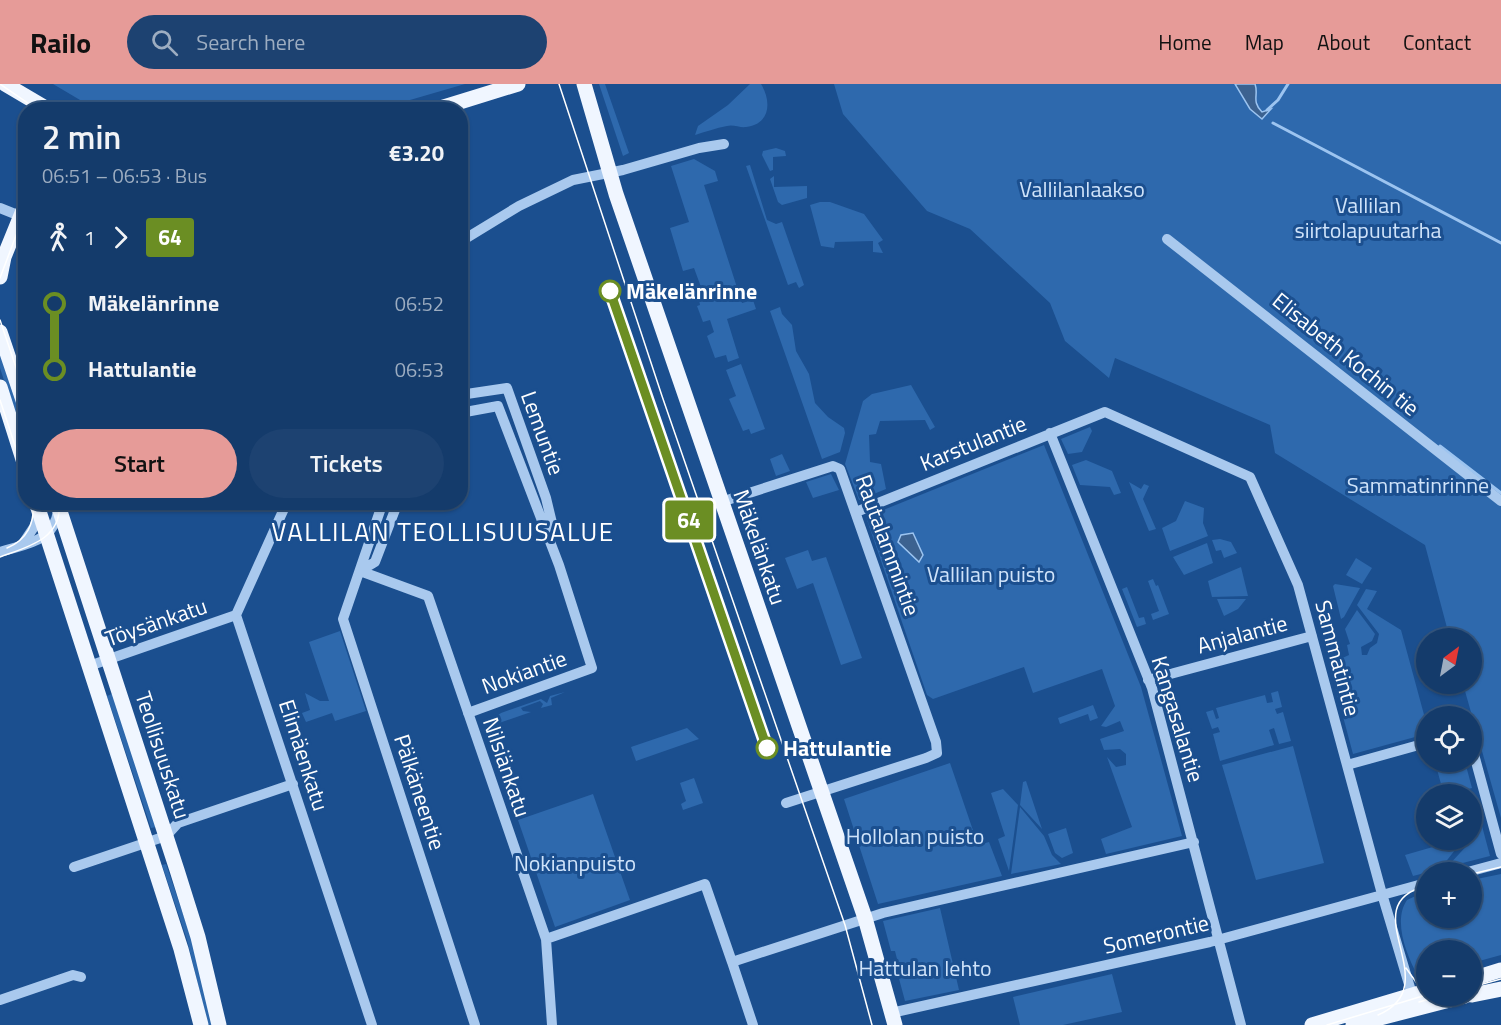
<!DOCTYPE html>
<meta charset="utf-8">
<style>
body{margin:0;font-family:"Titillium Web",sans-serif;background:#1d4271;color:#f1f3f6;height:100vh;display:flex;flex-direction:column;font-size:22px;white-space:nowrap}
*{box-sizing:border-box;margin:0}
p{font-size:20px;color:#9dadc1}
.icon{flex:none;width:33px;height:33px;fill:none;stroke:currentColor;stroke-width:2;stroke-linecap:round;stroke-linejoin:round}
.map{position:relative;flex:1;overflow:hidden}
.sheet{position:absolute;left:18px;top:18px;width:450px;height:408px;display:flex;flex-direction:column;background:#143b6b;border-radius:24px;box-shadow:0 2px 4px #0004,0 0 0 2px #33557e}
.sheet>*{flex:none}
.badge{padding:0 12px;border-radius:4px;font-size:21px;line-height:39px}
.needle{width:39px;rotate:32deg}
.fabs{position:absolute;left:1416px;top:544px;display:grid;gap:12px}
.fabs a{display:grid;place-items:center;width:66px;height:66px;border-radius:50%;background:#143b6b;box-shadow:0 2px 4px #0004,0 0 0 2px #33557e;font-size:30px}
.map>.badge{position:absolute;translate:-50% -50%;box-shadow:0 0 0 3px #fff}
.legs{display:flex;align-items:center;gap:9px;height:66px;padding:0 24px;font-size:20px}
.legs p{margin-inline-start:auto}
.headline{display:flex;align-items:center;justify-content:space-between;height:102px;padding:0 24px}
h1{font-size:33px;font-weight:600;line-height:45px}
.action{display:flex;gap:12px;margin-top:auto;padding:12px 24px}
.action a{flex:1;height:69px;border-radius:36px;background:#e69b98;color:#111;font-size:24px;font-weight:600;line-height:69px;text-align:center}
.action a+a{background:#1d4271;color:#f1f3f6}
ul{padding:0 24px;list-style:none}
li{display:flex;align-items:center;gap:21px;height:66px;font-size:22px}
li i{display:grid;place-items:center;width:9px;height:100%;margin:0 8px;background:currentColor}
li i::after{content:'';width:15px;height:15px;margin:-8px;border:4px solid;border-radius:50%;background:#143b6b}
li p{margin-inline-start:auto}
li:first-child i{background:linear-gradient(#0000 50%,currentColor 0)}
li:last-child i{background:linear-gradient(currentColor 50%,#0000 0)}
header{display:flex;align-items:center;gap:36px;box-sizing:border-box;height:84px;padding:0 30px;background:#e69b98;color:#111}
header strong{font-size:28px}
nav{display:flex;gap:33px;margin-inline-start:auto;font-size:21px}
.search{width:420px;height:54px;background:#1d4271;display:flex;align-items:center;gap:15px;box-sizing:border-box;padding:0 21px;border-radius:33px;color:#9dadc1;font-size:22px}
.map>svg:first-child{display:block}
.green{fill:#2e69ad}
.water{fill:#3c6290;stroke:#9cc4f0;stroke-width:1.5}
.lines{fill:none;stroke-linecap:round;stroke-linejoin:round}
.stream{stroke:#9cc4f0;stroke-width:3}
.minor{stroke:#a9c9ee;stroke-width:10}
.major{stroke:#f0f6ff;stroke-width:15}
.tram{stroke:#fff;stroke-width:1.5}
.line-1-casing{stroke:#fff;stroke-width:14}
.line-1{stroke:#6b8e23;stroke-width:9}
.stop-1-dot{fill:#fff;stroke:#6b8e23;stroke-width:3}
.labels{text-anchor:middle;stroke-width:6;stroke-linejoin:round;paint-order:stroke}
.park-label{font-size:22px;fill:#cfe3fa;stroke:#1b4f8f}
.stop-label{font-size:22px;font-weight:bold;fill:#fff;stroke:#1b4f8f;text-anchor:start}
.street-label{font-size:22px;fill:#fff;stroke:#1b4f8f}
.quarter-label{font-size:26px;letter-spacing:1.5px;fill:#fff;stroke:#1b4f8f}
</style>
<header>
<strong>Railo</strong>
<div class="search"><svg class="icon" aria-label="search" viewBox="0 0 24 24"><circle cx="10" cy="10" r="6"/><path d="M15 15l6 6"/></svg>Search here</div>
<nav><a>Home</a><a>Map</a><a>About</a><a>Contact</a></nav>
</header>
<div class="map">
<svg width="1501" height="941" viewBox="0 0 1501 941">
<rect width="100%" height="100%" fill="#1b4f8f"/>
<!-- green -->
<path class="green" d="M53,0H465L379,25L97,26Z
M599,0H605L629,69L623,72Z
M750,0H761C772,18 770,40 746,43C740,44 733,40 727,42C716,44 705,48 695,51L698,42L728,21Z
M834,0H1501V734L1463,600H1472V555H1450L1425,461L1275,369L1270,341L1115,274L1109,294L1065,257L1050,219L970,145L927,127L843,30Z
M776,64L785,67L786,72L773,73V86L770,87L762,71L763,67Z
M694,75L715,87L718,97L704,101L742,219L753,216L756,225L727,235L739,274L728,278L726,271L715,274L707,252L714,248L710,236L703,238L697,222L700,221L699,216L705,214L694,184L683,187L670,144L689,138L671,82Z
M750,81L767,136L776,140L782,138L804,201L799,204L796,198L788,201L746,82Z
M774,92V103L807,102V114L782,121L778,118L770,95Z
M820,118H830L864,130L883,156L878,159L883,169L873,168V157L835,158L834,164L821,162L810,121Z
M780,223L782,230L792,241L796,267L809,290L815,319L828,333L844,344L845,349L840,368L822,375L770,227Z
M0,260L25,337V361L0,284Z
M741,280L765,345L751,350L749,345L743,347L729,315L736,312L726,286Z
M911,301L935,343L930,346L925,336L880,337L876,350L869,351L870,378L881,380L886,405L859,416L845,380L863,317L872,310Z
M1090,343L1092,347L1082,368L1068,370L1061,355Z
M1044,361L1141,603L1182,752L1106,770L1101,755L1132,743L1107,673L1116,683L1126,681V670L1120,665L1104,666L1100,655L1124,647L1120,637L1106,643L1101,642L1115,622L1102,585L1033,609L1024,583L933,615L927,611L866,433Z
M782,370L790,387L776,392L770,375Z
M1086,376L1112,387L1121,409L1114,411L1110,403L1080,401L1072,381Z
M831,390L839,406L813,414L806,398Z
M1129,398L1141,405L1144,400L1149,402L1143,415L1156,445L1149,447Z
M1185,417L1204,424L1203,439L1208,452L1170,467L1162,444L1176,437Z
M1220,455L1231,458L1237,469L1224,474L1221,466L1216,467L1212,456Z
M1207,459L1213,479L1184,491L1173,473Z
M808,466L812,477L826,473L862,574L841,581L813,499L797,505L785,474Z
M1356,474L1372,484L1362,500L1346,491Z
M1241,483L1248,512L1212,513L1208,497Z
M1153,495L1156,502L1158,501L1169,530L1153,536L1151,530L1159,527L1148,497Z
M1335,500L1360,504L1344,533L1341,535L1333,502Z
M1127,503L1139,534L1144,533L1146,540L1137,543L1122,505Z
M1366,505L1377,507L1367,525L1401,546L1426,638V650L1353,670L1329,580L1349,571L1347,561L1350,560L1345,545L1357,526L1375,550L1372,557L1361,563L1362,571H1367L1370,564L1377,559L1379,550L1357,521Z
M1217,515H1246L1238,525L1224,532Z
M340,547L366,627L335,637L332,629L306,638L302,629L310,626L305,609L320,617H329L309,558Z
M1278,607L1282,623L1275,625L1277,630L1283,628L1291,657L1279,660L1274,644L1269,646L1274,661L1220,677L1213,650L1220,648L1218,643L1212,645L1206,628L1213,626L1216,635L1219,634L1216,624L1265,611L1267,619L1273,618L1271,609Z
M565,608L551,614L552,621L541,624L543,620L540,617L521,624L523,627L531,628L499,639L489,650L490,637L501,629L541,615L547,619L550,612Z
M114,609L156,743L151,744L107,612Z
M1093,621L1098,634L1090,637L1088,630L1060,640L1058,634Z
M687,644L699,655L636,677L631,663Z
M1293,662L1324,779L1256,796L1222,681Z
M1435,678H1465L1472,704L1444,711Z
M950,679L978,761L989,758L1002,792L878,820L844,715Z
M694,694L703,719L683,726L681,720L686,717L680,699Z
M1026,697L1042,745L1020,721L1023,698Z
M1003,705L1018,721L1009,787L998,755L1005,752L991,709Z
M593,710L630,816L555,843L518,736Z
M1020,723L1044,752L1052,771L1061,780L1011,790Z
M1478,727L1490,772L1447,783L1472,756Z
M1066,744L1073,769L1062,774L1055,769L1048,750Z
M1457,756H1463L1440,785L1413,792L1405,771Z
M166,780L196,868L214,941H208L187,856L162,781Z
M1501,790V871L1472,879V867H1426V892L1417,890C1406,870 1393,836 1407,816L1426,807V834H1472V796Z
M940,824L959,906L905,917L894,876L897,875L895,867H891L883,837Z
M1112,890L1122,928L1063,941H1020L1013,913Z"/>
<!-- water -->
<path class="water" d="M1235,0H1255C1259,11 1251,17 1262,28L1271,25L1262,35L1250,25Z
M913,449L923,471L919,478L898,458L901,451Z"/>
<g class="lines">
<!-- stream -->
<path class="stream" d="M1267,26L1278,16L1288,0
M1273,39L1501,159
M1440,362L1501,409"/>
<!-- minor -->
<path class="minor" d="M0,124L20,132
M1167,155L1501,417
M460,158L519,122L573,96L623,86L699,64L724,60
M460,311L507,304L546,414L552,439L548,451
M460,329L498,322L559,481L592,584L468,629
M1050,349L1152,604L1241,941
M287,418L236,531L372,941
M383,418L343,535L475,941
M721,418L833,382L840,385L936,658L937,669L926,674L786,719
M856,428L1105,328L1250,393L1298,501L1382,810L1414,917
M22,461L34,443L39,430
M0,468C25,460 54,458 58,427
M360,487L428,512L546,855L552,941
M360,487L375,478L398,418
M89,582L236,531
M1148,596L1312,552
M1472,663L1501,770
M1347,681L1426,659
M74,783L166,752L178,739L293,700
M1464,789L1501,779
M546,855L705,800L732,878L883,829L1194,758
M732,878L753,941
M0,916L73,891L81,893
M891,929L1210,858L1426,799"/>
<!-- major -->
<path class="major" d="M5,0L49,26
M584,0L616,110L865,834L895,941
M434,26L518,0
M0,193L4,173L26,119
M0,248L26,325
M0,303L26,385
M36,418L181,865L201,941
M57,418L177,786L198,853L219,941
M1472,895L1501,886
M1472,911L1501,905
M1312,941L1426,907
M1353,941L1465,912"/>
<!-- tram -->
<path class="tram" d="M0,0L38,26
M559,0L662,312L845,841L872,941
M0,194L26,125
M0,236L26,313
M0,316L26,395
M7,464C27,456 35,439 33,418
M0,473C27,463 63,455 59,418
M1472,790L1501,783
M1406,884L1416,898L1426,903
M1472,903L1501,895
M1419,918L1441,912
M1378,931C1449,901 1350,821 1426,802
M1327,941L1426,911"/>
</g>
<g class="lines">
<!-- line-1 casing -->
<g class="line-1-casing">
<path id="line-1" d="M610,207L767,664"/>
</g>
<!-- line-1 -->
<use href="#line-1" class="line-1"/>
</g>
<!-- markers -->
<g class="stop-1-dot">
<circle cx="610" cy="207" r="10"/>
<circle cx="767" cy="664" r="10"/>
</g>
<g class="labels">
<!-- park labels -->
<g class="park-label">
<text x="1082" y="113">Vallilanlaakso</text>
<text x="1368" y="129">Vallilan<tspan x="1368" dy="25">siirtolapuutarha</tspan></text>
<text x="1418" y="409">Sammatinrinne</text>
<text x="991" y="498">Vallilan puisto</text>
<text x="915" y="760">Hollolan puisto</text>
<text x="575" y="787">Nokianpuisto</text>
<text x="925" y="892">Hattulan lehto</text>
</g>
<!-- stop labels -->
<g class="stop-label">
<text x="626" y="215">Mäkelänrinne</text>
<text x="783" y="672">Hattulantie</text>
</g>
<!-- street labels -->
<g class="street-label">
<text transform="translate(1346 270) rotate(39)" y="8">Elisabeth Kochin tie</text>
<text transform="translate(543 349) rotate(70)" y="8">Lemuntie</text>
<text transform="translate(973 359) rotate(-22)" y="8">Karstulantie</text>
<text transform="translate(888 461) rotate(70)" y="8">Rautalammintie</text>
<text transform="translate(760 463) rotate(71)" y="8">Mäkelänkatu</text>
<text transform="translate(156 538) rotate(-19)" y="8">Töysänkatu</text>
<text transform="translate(1242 550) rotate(-15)" y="8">Anjalantie</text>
<text transform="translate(1338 574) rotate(75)" y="8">Sammatintie</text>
<text transform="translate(524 588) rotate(-20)" y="8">Nokiantie</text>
<text transform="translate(1178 635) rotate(73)" y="8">Kangasalantie</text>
<text transform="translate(163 671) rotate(72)" y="8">Teollisuuskatu</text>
<text transform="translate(304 671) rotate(72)" y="8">Elimäenkatu</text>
<text transform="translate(507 683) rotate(71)" y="8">Nilsiänkatu</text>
<text transform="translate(420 708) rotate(72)" y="8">Pälkäneentie</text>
<text transform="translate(1156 850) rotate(-13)" y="8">Somerontie</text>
</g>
<!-- quarter labels -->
<g class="quarter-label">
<text x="443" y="457">VALLILAN TEOLLISUUSALUE</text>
</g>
</g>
</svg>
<div class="fabs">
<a><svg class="needle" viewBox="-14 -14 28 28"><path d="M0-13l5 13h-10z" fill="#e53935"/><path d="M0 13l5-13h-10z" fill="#9dadc1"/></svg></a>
<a><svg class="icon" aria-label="locate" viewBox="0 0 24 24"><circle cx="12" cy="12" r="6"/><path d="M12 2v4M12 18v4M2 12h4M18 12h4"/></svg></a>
<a><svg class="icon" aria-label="layers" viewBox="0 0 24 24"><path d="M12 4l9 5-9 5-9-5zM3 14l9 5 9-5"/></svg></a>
<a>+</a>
<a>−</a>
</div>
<b class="badge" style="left:689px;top:436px;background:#6b8e23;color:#fff">64</b>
<section class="sheet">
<div class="headline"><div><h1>2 min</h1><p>06:51 – 06:53 · Bus</p></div><b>€3.20</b></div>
<div class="legs"><svg class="icon" aria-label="walk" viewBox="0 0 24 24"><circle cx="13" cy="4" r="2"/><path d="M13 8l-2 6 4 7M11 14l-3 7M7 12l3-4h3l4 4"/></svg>1<svg class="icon" aria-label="forward" viewBox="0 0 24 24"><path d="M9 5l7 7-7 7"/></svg><b class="badge" style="background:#6b8e23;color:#fff">64</b></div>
<ul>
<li><i style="color:#6b8e23"></i><b>Mäkelänrinne</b><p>06:52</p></li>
<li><i style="color:#6b8e23"></i><b>Hattulantie</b><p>06:53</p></li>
</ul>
<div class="action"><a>Start</a><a>Tickets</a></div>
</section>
</div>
